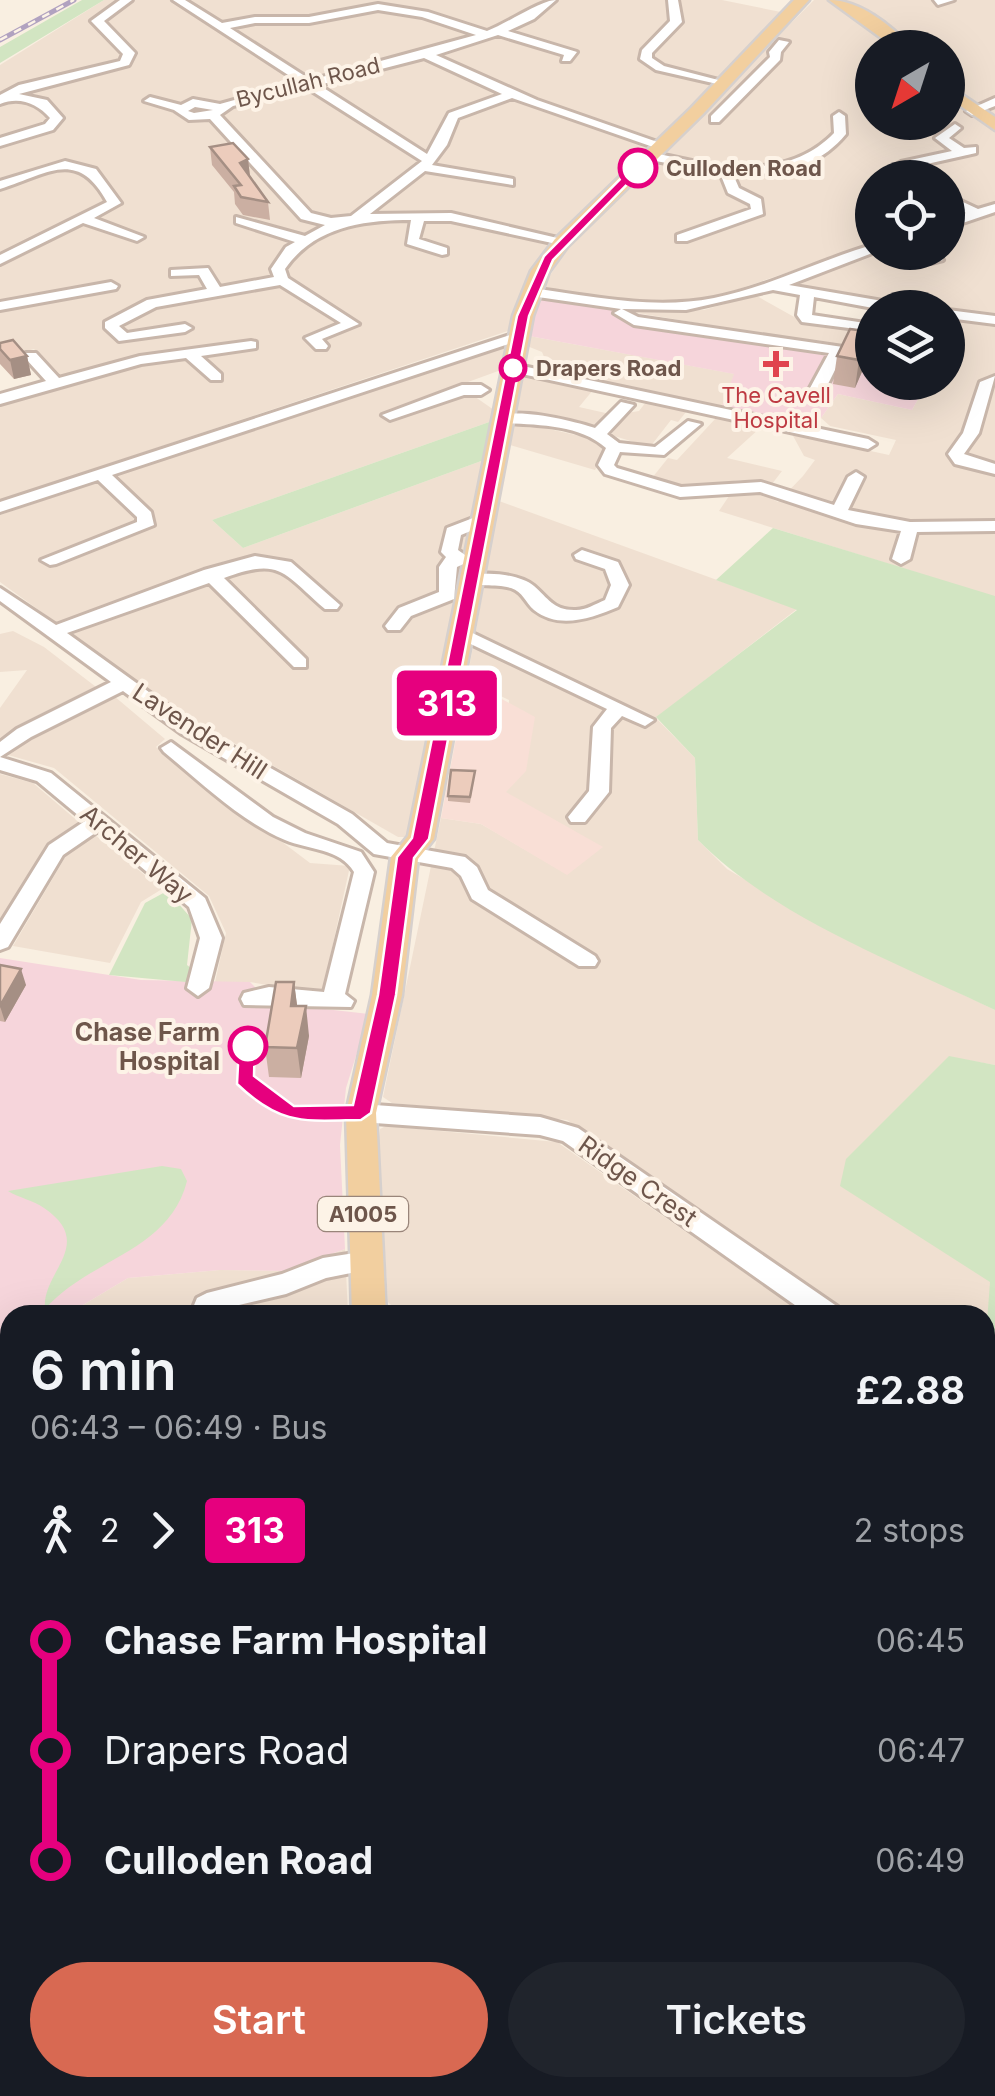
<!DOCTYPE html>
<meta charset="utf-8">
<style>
body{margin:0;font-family:Inter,sans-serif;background:#20242c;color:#f1f3f6;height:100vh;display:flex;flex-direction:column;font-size:38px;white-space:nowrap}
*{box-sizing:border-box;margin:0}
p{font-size:32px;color:#9ea1a6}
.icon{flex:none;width:55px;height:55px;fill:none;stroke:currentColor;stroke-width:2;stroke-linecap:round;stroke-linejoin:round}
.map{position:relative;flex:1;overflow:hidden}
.sheet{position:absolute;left:0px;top:1305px;width:995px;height:792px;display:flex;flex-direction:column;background:#171b24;border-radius:30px 30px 0 0;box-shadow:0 10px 40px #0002}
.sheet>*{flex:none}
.badge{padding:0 20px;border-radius:8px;font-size:35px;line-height:65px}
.needle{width:65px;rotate:219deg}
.tools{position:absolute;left:855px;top:30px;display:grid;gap:20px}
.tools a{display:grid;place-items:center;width:110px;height:110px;border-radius:50%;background:#171b24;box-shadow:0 10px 40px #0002;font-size:50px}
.map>.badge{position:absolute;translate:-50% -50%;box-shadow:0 0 0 5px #fff}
.legs{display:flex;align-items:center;gap:15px;height:110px;padding:0 30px;font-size:32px}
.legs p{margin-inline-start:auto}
.overview{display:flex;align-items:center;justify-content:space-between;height:170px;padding:0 30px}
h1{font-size:55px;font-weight:600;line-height:75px}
.primary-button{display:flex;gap:20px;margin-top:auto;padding:20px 30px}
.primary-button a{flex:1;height:115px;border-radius:60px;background:#d86952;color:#fff;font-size:40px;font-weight:600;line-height:115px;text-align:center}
.primary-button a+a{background:#20242c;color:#f1f3f6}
ul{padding:0 30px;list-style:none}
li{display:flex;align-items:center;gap:35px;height:110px;font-size:38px}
li i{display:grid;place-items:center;width:15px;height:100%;margin:0 12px;background:currentColor}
li i::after{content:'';width:25px;height:25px;margin:-12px;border:8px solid;border-radius:50%;background:#171b24}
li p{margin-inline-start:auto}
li:first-child i{background:linear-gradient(#0000 50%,currentColor 0)}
li:last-child i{background:linear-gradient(currentColor 50%,#0000 0)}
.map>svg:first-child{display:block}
.residential{fill:#f0e0d1}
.commercial{fill:#f9dfd6}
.medical{fill:#f6d5db}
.green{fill:#d2e5c2}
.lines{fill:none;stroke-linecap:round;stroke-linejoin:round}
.minor-casing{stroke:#c8b6aa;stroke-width:6}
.major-casing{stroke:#d6d0cd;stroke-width:5}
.minor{fill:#fff;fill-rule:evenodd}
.major{fill:#f2cf9f;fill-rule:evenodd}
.rail-casing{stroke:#b1a2c0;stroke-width:5}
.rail{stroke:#fdf3e7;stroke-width:2.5;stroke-dasharray:8;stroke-linecap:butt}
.wall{fill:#cbafa2}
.shaded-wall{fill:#a58f84}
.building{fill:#ecccbc;stroke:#a58f84;stroke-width:2.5}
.line-1{fill:#e6007e;stroke:#fff;stroke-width:2.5}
.stop-1-dot{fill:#fff;stroke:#e6007e;stroke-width:5}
.health-dot{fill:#e0444e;stroke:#fdf3e7;stroke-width:4}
.labels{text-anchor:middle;stroke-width:8;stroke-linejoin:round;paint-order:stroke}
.far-street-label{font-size:22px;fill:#6e564b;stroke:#fdf3e7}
.far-stop-label{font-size:22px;font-weight:bold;fill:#6e564b;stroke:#fdf3e7;text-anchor:start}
.far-health-label{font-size:22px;fill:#be3a42;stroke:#fdf3e7}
.shield{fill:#fdf3e7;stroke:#99857a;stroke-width:2.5}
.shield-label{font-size:22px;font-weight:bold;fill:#6e564b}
.street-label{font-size:25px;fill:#6e564b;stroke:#fdf3e7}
.stop-label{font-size:25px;font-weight:bold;fill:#6e564b;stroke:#fdf3e7;text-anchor:end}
</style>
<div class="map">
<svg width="995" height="2096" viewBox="0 0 995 2096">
<rect width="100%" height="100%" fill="#f9efe1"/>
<!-- residential -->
<path class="residential" d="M104,0H722L786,13L549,246L521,291L508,331L0,500V403L66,385L34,349L0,358V65Z
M814,0H828L851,13L897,47L872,48V122H948V98L995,130V203L948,219V178H872V244L709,299L633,302L542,288L567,249Z
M842,0H995V117L948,83V48L911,47L888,27Z
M995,214V597L719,511L733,490L756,491L778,502L803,476L815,460L804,456L792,434L889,455L896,440L830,426L821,418L838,394L912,410L927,383L948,382V308L886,307L783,285L880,253L948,252V230Z
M755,295L796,318L872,330V352L631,312L704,310Z
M529,336L735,374L722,406L712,408L550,371L542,352L527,346Z
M506,345L501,370L468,382L471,394L494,410L492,421L212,520L243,548L484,460L406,837H398L181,713L0,582V515Z
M524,375L593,390L579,407L610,414L589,429L517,411Z
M646,402L686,412L678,422L671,420L650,447L611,435L627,413L639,411Z
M716,418L760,428L727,458L782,471L772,484L740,480L692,487L652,478L668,458L677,460Z
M527,424L602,441L606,452L595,470L510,445L513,427Z
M499,501L797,609L656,718L695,758L698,840L727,869L837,934L995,1010V1065L949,1057L991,1282L985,1343V1315H848L567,1120L392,1103L383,1097L441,818L481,824L567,874L505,792L509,700L467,680Z
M13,631L44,647L100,690L0,743V708L27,670L0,672V634Z
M114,696L165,739L156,747L310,863L350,866L322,994L250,982H215L226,933L209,896L54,768L8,755L25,739Z
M0,774L33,783L80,823L48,843L0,920Z
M95,835L162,889L141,902L110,963L13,946L70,849Z
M386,1126L557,1142L805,1315H401L388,1302L378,1144L380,1129Z
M345,1249L348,1315H82L83,1305L128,1278L220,1270L285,1271Z
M10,1542V1649L0,1653V1546Z
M10,1688V1815L0,1819V1692Z
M985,1812L995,1818V2096H667L663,2088H985Z
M67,2088H413L415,2096H68Z
M480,2088H613L614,2095L481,2096Z"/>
<!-- commercial -->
<path class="commercial" d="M467,680L535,717L526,771L506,792L603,847L567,875L481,824L441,818Z"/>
<!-- medical -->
<path class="medical" d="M539,298L872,352V382L927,383L912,410L838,394L821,418L810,422L743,412L722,406L734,374L529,336Z
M0,958L141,980L250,982L271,1003L369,1014L346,1088L340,1145L345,1249L285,1271L220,1270L128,1278L83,1305L82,1315H10V1542L0,1546Z"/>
<!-- green -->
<path class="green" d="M82,0H104L0,63V47Z
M492,421L484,460L243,548L212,520Z
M773,528L995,596V1010C898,963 774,917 698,840L695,758L656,717L797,610L716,580Z
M167,891L192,919L187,965L196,972L186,982L109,975L145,903Z
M949,1056L995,1065V1337L986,1335L990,1282L840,1186L846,1159Z
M162,1166L181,1169L187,1181C169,1252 90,1258 45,1309C41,1272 97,1244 44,1208C33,1200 19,1198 8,1191Z"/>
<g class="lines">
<!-- minor casing -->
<g class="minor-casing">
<path id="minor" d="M120,0H132L104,21L135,53L129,65L19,94L47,100L63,118L53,130L0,146V138L45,124L50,118C37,103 19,96 0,104V95L19,85L120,61L123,54L91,21Z
M173,0H185L222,23L255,17H309L378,4L428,12L487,31C506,24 541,0 556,0L534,19L508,31L577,52L570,61H562L564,55L498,35L436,55L537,100L666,145L656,148L512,98L458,118L447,145L432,165L508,178L513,179V185L425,171L370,214L451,213L566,240V246L451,221H424L419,239L447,248V254L442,255L407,244L411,220C363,220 314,227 285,269L288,278L359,324L322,339L328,346L326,349H316L305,338L341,323L280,285L156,307L119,326L127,333L185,324L192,328L185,332L119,341L105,328V322L147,300L207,289L199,275L171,276V270L208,268L220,287L274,277L271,269L286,247L295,242L236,223V217L305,236L325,225L301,219L210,119L189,120L174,110L144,101L150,97L181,105L193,99L220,104L299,82ZM378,10L422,17L476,35L311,80L230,28L255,23H309ZM424,58L502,94L449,113L427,154L319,85ZM307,88L422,161L351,216L331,218L311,213L220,115L233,106ZM195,107L213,110L194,113L188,111Z
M668,0H678L682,22L652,53V58L664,66L726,82V86L656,70L640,59L642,50L670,21Z
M934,0H954L938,5Z
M779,40L789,42L781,52L780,60L719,122H711V116L770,57L769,52Z
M995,98V106L972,115L966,111Z
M839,112L845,116L846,134C817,169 778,176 733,174L739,188L761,199L763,214L687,241H677V235L751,209L750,204L728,193L720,173L645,159V153C660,153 676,158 692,161C743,170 795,173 834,133L833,116Z
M955,124L961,128L949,138L964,148L976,147V153L909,168L902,172V178H890L891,168L901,162L952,151L935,138Z
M65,161L96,169L121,203L94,218L144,237L137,241L83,223L0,264V255L107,202C77,147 46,175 0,189V181Z
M948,195L978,209L995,204V212L948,228V220L966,213L948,204Z
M872,245L875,252L789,285L906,305L908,308H873L814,297L812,315L865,323L872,320V331L802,322L797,315L800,295L773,290L686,310L622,309L638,317L843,347L845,350L826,388L818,393L810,388L829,353L634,325L614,313L621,309L531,296L524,292L531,288C592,296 653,310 714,298C769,287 817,261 872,245Z
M916,252H933L943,260L931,263Z
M111,282L118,286L116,289L0,310V302Z
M948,310L995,316V324L948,318Z
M519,332L526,336L524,339L112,475L151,512L154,525L56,564L50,565L41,560L137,522V517L98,480L0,512V502Z
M251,341L256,342V348L201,356L221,374V380H211L186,358L141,364L0,404V394L46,381L26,359V353H36L59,378L140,356Z
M513,364L868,439L876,444L868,449L508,371V365Z
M995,376L979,433L964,454L995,464V474L955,464L948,454L963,433L980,382Z
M462,385H481L489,390L481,395H464L390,420L382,415Z
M621,402L634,405L607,434L619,443L655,447L688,421L701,424L664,455L620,452L614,465L617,468L681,487L761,482L834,505L848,477L856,472L864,477L848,510L910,522L995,521V531L917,532L910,559L901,564L892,559L901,531L856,524L760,492L680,497L605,474L598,465L606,448C579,424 537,425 503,423L495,418C513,406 574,421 595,428Z
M486,513L494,518L492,522L461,535L458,550L472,560L457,567L454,599L411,616L400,630H388L385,626L399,608L439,592V567L446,557L441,552L447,528Z
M582,550L618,562L629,585L618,607C592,618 559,630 534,610C525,602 523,592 511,588C495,583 477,589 464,579C479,569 520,574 534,586C548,598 553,610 574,610C585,611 595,604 605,600L611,585L605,569L576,559L574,555Z
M255,556L291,562L340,605L337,609H325C282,572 281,557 224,578L306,659V667H294L209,583L67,633L196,726L352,814L387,843L465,857L477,867L488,890L595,956L598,961L595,966H579L472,899L461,876L452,868L374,854L338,824L182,734L123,691L31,737L0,757L51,773L205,898L222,938L209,988L198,996L187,988L200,938L189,907L98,831L63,855L8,947L0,950V924L49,845L85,821L37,781L0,770V742L17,729L111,682L0,601V588L56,625L204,570Z
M462,628L654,720L645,726L622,716L611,728L609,792L585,822H571L568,817L589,791L593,727L607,709L456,637V629Z
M171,742L273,817L305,833L361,852L374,872L345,994L354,1001L351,1007L244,1005L241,999L244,993L269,987L324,992L354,872C340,848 308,850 285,840C239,820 202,783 164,752L161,748Z
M361,1104L540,1117L578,1128L838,1307L842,1315H809L563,1141L540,1135L361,1122L353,1119L349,1113L353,1107Z
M367,1251L376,1254L379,1261L376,1268L326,1278L286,1294L222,1309L216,1315H190L197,1298L207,1293L282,1274L323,1258Z
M10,1651V1680L0,1684V1655Z
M985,1770L995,1774V1806L985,1802Z
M346,2088H380L382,2096H348Z
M607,2088H641L640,2096H606Z"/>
</g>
<!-- major casing -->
<g class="major-casing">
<path id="major" d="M794,0H809L703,114L567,247L549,272L533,316L434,839L418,859L402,995L376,1113L386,1315H352L346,1113L372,995L391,857L408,836L513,316L531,271L555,239L691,108Z
M829,0C859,0 892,25 911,48H895Z
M948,85L995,117V130L948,97Z
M421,2088H467L468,2096H422Z"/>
</g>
<!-- minor -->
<use href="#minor" class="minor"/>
<!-- major -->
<use href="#major" class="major"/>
<!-- rail casing -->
<g class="rail-casing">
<path id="rail" d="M0,40L74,0"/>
</g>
<!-- rail -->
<use href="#rail" class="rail"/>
</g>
<!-- wall -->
<path class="wall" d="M210,147L248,159L250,176L268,202L270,220L243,215L235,204L234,192L212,165Z
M0,343L27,356L31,375L14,379L0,364Z
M837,356L867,360L855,388L833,384Z
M475,771L470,803L448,801V796Z
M0,965L26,985L5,1022L0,1021Z
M294,982L297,1006L309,1036L301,1078L269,1077L265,1047Z"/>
<!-- shaded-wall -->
<path class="shaded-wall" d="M248,159L250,177L240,163Z
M872,332L867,360L855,388L859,360Z
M27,356L31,375L14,379L10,360Z
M21,969L26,985L5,1022L0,1006Z
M294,982L298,1012L291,1006Z
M306,1006L309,1036L301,1078L297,1048Z"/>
<!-- building -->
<path class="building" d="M233,143L248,159L240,163L268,202L241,197L234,186L241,185L210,147Z
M850,329L872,332L859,360L837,356Z
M13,340L27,356L10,360L0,349V343Z
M451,770L475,771L470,797L448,796Z
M0,965L21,969L0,1006Z
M276,982H294L291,1006H306L297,1048L265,1047Z"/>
<!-- line-1 -->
<path class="line-1" d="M634,165L643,168L553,260L529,316L429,839L414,858L396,995L371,1113L361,1120C304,1121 281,1126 237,1084L239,1046L248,1039L255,1041L254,1076L294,1106L353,1105L378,995L397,857L412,838L517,316L544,256Z"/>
<!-- markers -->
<g class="stop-1-dot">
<circle cx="638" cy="168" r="18"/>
<circle cx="513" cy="368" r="12"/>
<circle cx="248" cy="1046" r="18"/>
</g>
<path class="health-dot" d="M771 349h10v10h10v10h-10v10h-10v-10h-10v-10h10z"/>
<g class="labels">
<!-- far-street labels -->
<g class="far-street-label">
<text transform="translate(308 82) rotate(-14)" y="8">Bycullah Road</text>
</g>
<!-- far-stop labels -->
<g class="far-stop-label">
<text x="666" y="176">Culloden Road</text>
<text x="536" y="376">Drapers Road</text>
</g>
<!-- far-health labels -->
<g class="far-health-label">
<text x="776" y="403">The Cavell<tspan x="776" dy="25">Hospital</tspan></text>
</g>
<!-- shield labels -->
<rect class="shield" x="318" y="1197" width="90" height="34" rx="8"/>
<g class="shield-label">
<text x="363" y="1222">A1005</text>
</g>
<!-- street labels -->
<g class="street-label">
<text transform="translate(200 731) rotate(33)" y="9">Lavender Hill</text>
<text transform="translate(137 854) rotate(40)" y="9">Archer Way</text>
<text transform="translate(638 1181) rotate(35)" y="9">Ridge Crest</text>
</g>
<!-- stop labels -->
<g class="stop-label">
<text x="220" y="1041">Chase Farm<tspan x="220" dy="29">Hospital</tspan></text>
</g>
</g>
</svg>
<div class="tools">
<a><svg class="needle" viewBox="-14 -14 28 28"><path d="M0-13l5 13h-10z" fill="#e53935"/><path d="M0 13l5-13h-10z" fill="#9ea1a6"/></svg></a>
<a><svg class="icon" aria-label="locate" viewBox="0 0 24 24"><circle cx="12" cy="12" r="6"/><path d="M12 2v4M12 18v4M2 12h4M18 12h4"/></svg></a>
<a><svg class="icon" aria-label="layers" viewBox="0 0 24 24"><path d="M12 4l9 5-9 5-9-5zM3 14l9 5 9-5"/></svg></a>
</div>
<b class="badge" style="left:447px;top:703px;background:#e6007e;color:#fff">313</b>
<section class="sheet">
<div class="overview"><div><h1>6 min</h1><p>06:43 – 06:49 · Bus</p></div><b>£2.88</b></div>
<div class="legs"><svg class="icon" aria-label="walk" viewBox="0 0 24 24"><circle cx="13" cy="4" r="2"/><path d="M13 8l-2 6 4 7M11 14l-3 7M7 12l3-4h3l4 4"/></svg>2<svg class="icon" aria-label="forward" viewBox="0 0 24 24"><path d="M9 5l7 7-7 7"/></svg><b class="badge" style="background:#e6007e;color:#fff">313</b><p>2 stops</p></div>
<ul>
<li><i style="color:#e6007e"></i><b>Chase Farm Hospital</b><p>06:45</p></li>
<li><i style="color:#e6007e"></i><span>Drapers Road</span><p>06:47</p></li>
<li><i style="color:#e6007e"></i><b>Culloden Road</b><p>06:49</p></li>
</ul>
<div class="primary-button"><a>Start</a><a>Tickets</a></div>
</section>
</div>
